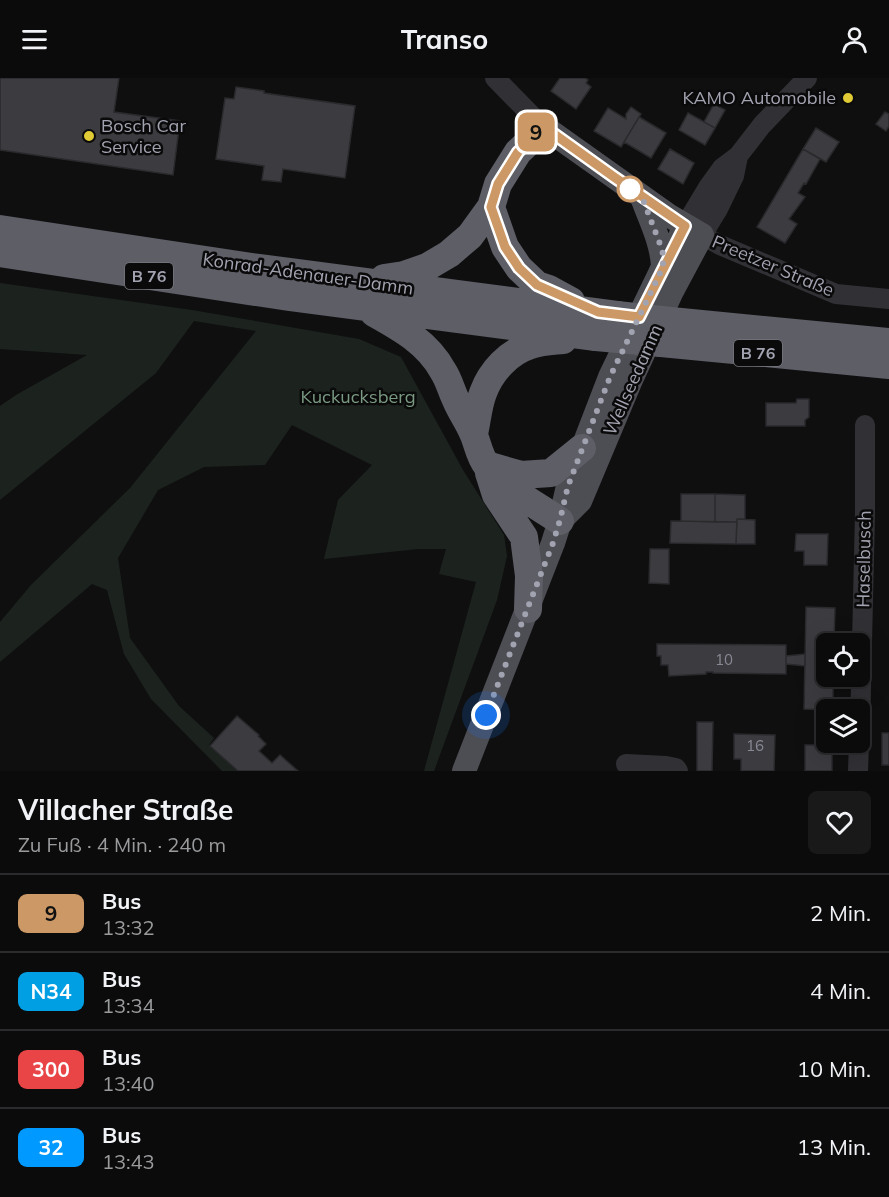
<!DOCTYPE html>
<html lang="de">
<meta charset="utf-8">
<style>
body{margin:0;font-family:Mulish,sans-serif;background:#19191a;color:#f1f3f6;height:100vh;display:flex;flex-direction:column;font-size:22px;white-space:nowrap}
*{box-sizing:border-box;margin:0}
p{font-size:20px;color:#9a9b9d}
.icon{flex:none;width:33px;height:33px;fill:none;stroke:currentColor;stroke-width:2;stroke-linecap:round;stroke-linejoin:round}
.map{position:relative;height:693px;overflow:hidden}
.panel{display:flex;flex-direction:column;background:#0b0b0c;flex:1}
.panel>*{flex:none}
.badge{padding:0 12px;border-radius:9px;font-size:21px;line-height:39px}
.fabs{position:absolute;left:816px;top:555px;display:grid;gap:12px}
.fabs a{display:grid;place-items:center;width:54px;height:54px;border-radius:9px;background:#0b0b0c;box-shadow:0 6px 24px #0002,0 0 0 2px #2b2b2d;font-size:30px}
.you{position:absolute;width:30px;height:30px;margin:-15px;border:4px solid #fff;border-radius:50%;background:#1a73e8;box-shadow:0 0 0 9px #1a73e833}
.map>.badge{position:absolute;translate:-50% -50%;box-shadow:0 0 0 3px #fff}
.round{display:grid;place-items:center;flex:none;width:63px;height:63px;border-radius:9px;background:#19191a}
.head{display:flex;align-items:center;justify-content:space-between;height:102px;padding:0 18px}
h1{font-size:28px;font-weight:700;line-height:45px}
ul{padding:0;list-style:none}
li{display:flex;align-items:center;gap:18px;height:78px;padding:0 18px;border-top:2px solid #2b2b2d}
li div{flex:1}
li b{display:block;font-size:22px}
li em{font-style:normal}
li .badge{min-width:66px;font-weight:700;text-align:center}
header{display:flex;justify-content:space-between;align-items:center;height:78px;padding:0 18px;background:#0b0b0c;font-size:27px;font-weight:700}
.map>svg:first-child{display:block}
.green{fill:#1c231e}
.building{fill:#3c3c40;stroke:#2a292c;stroke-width:1.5}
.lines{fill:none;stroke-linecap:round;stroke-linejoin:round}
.minor{stroke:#313135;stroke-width:20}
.major{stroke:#4d4d54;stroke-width:24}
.highway{stroke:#5d5e66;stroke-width:28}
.highway-bridge{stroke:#5d5e66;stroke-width:28}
.line-casing{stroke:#fff;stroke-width:14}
.line{stroke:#c96;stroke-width:9}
.walk{stroke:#a2a3b0;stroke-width:6;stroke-dasharray:0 10.8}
.poi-dot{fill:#e0cb37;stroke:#0b0a0b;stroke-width:2}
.stop-dot{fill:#fff;stroke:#c96;stroke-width:3}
.labels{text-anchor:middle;stroke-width:5;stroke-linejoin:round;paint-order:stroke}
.number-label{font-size:15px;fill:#888994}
.shield{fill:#0b0a0b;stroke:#75757e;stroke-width:1.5}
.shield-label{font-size:16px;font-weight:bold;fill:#a2a3b0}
.poi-label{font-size:18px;fill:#a2a3b0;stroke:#0b0a0b;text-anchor:end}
.street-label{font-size:18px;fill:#a2a3b0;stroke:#0b0a0b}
.park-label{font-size:18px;fill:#7a9a82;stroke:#0b0a0b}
</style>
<header><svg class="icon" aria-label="menu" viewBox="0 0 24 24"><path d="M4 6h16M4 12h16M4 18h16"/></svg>Transo<svg class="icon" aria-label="person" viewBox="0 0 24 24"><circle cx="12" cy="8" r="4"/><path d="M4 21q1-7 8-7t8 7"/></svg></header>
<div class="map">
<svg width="889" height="693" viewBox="0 0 889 693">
<rect width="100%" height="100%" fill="#0f0f10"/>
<!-- green -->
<path class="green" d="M0,205L192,232L359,261L401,279L463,392L504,457L507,478L497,522L434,693H424L476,504L439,496L446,471H418L324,481L338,422L372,387L292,347L265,387L204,389L158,412L118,480L130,560L179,628L214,660L209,667L237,693H222L151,621L124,576L107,512L92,506L0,584V544L31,507L130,410L256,253L194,243L156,295L0,422V328L16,317L87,277L0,271Z"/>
<!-- building -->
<path class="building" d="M0,0H119L114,34L180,43L173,97L0,72Z
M560,0H585L588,2L586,5L591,9L576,31L551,13Z
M236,9L264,13V15L355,28L345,100L283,91L281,104L262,102L264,88L216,81L225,20L234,21Z
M714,26L725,32L715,50L704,44Z
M631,29L641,36L621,69L594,53L608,30L626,41V36Z
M885,34L889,36V48L886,53L876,46Z
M688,35L715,50L705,67L679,52Z
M639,39L666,55L651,80L624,64Z
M816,50L839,64L826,84L803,71Z
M670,71L694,85L683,106L658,91Z
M803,71L820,81L806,106L804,105L798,115L805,119L789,141L797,146L785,165L757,149Z
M797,321H809V339L805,342V348H766V325H796Z
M681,416H715V444L681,443Z
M715,416L745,417V441H737V444H715Z
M737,441L755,442V466H736Z
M671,443L737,444L736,466L670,465Z
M796,456H828L827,487H804V473H795Z
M650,471H669V506L649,505Z
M806,529L835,530L834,566H826V598H833V632L804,631Z
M657,566L786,567V596L713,595V594H706V596L669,598L668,587H661V578H657Z
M805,576V588L786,586V578Z
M237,638L259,657L258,658L266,666L259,673L272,685L280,677L298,693H238L210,668Z
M697,644H713L712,693H697Z
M882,655H889V687H882Z
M734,656L775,657L774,693H741V681H734Z
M805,667H832V693H805Z"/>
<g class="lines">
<!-- minor -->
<path class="minor" d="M495,0L540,46
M738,78L734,98L718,131L702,157L720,167L836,216L889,221
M685,148L709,108L722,90L738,78L762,47L807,0
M860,652L865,435V347
M626,686L666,688L676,690L678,693
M858,693L859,664"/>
<!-- major -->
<path class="major" d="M540,46L668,137L702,157L672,213L630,304L580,423L562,441
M642,119C650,142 662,164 663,189
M464,693L553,465L560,443L568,408L610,299L663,189L678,163L685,148"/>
<!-- highway -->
<path class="highway" d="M491,129L505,169L519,190L537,207L549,211L571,223
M0,151L252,189L617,237
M0,175L289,219L596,259
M384,200L404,197L427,189L449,176L470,158L491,129L498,106L518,74L533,60L540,46
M374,235C401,250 428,265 443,293C449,302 451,312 456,322C461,334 468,343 473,355C478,366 479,378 487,388C507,412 535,426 560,443
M671,243L889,264
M661,265L889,287
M474,356C477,343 478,328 483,315C491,293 509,274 531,267C541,263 552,263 563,262
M490,388L521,397L551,395L582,370
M489,395L496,417L524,459L529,498L528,531"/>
<!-- highway-bridge -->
<path class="highway-bridge" d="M617,237L671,243
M596,259L661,265"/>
</g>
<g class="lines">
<!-- line casing -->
<g class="line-casing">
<path id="line" d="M540,46L614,99L685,148L639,239L598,234L537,207L519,190L505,169L491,129L498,106L518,74L533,60Z"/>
</g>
<!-- line -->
<use href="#line" class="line"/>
<!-- walk -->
<path class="walk" d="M486,637L553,465L560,442L568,408L610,299L663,189V176L660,166L642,119L628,109L630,111"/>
</g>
<!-- markers -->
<g class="poi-dot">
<circle cx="848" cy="20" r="6"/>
<circle cx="89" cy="58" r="6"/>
</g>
<circle class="stop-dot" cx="630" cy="111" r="12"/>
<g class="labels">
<!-- number labels -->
<g class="number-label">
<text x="724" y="587">10</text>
<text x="755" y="673">16</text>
</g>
<!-- shield labels -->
<g class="shield">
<rect x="125" y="185" width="48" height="26" rx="4.5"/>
<rect x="734" y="262" width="48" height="26" rx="4.5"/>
</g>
<g class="shield-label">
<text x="149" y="204">B 76</text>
<text x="758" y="281">B 76</text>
</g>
<!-- poi labels -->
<g class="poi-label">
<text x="836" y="26">KAMO Automobile</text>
<text x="101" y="54" text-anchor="start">Bosch Car<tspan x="101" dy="21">Service</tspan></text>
</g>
<!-- street labels -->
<g class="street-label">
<text transform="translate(773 188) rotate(23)" y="6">Preetzer Straße</text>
<text transform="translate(308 196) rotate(8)" y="6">Konrad-Adenauer-Damm</text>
<text transform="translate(633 302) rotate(-66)" y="6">Wellseedamm</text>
<text transform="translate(864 481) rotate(-89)" y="6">Haselbusch</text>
</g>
<!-- park labels -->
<g class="park-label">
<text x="358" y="325">Kuckucksberg</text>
</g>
</g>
</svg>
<div class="fabs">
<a><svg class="icon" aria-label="locate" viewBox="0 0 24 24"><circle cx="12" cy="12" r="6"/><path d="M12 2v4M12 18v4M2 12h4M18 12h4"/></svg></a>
<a><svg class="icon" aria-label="layers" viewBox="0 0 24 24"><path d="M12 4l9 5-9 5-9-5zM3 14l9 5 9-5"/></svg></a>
</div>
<div class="you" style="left:486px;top:637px"></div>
<b class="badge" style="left:536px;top:54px;background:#c96;color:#111">9</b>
</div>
<section class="panel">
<div class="head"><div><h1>Villacher Straße</h1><p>Zu Fuß · 4 Min. · 240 m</p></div><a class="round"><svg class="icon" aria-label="heart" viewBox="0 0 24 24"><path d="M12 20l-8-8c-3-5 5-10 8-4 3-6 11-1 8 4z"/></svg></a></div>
<ul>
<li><span class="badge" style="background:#c96;color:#111">9</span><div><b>Bus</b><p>13:32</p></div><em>2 Min.</em></li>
<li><span class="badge" style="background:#009ee3;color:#fff">N34</span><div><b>Bus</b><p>13:34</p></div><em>4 Min.</em></li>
<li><span class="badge" style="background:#e94547;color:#fff">300</span><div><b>Bus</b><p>13:40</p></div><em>10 Min.</em></li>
<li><span class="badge" style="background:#09f;color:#fff">32</span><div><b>Bus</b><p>13:43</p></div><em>13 Min.</em></li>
</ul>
</section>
